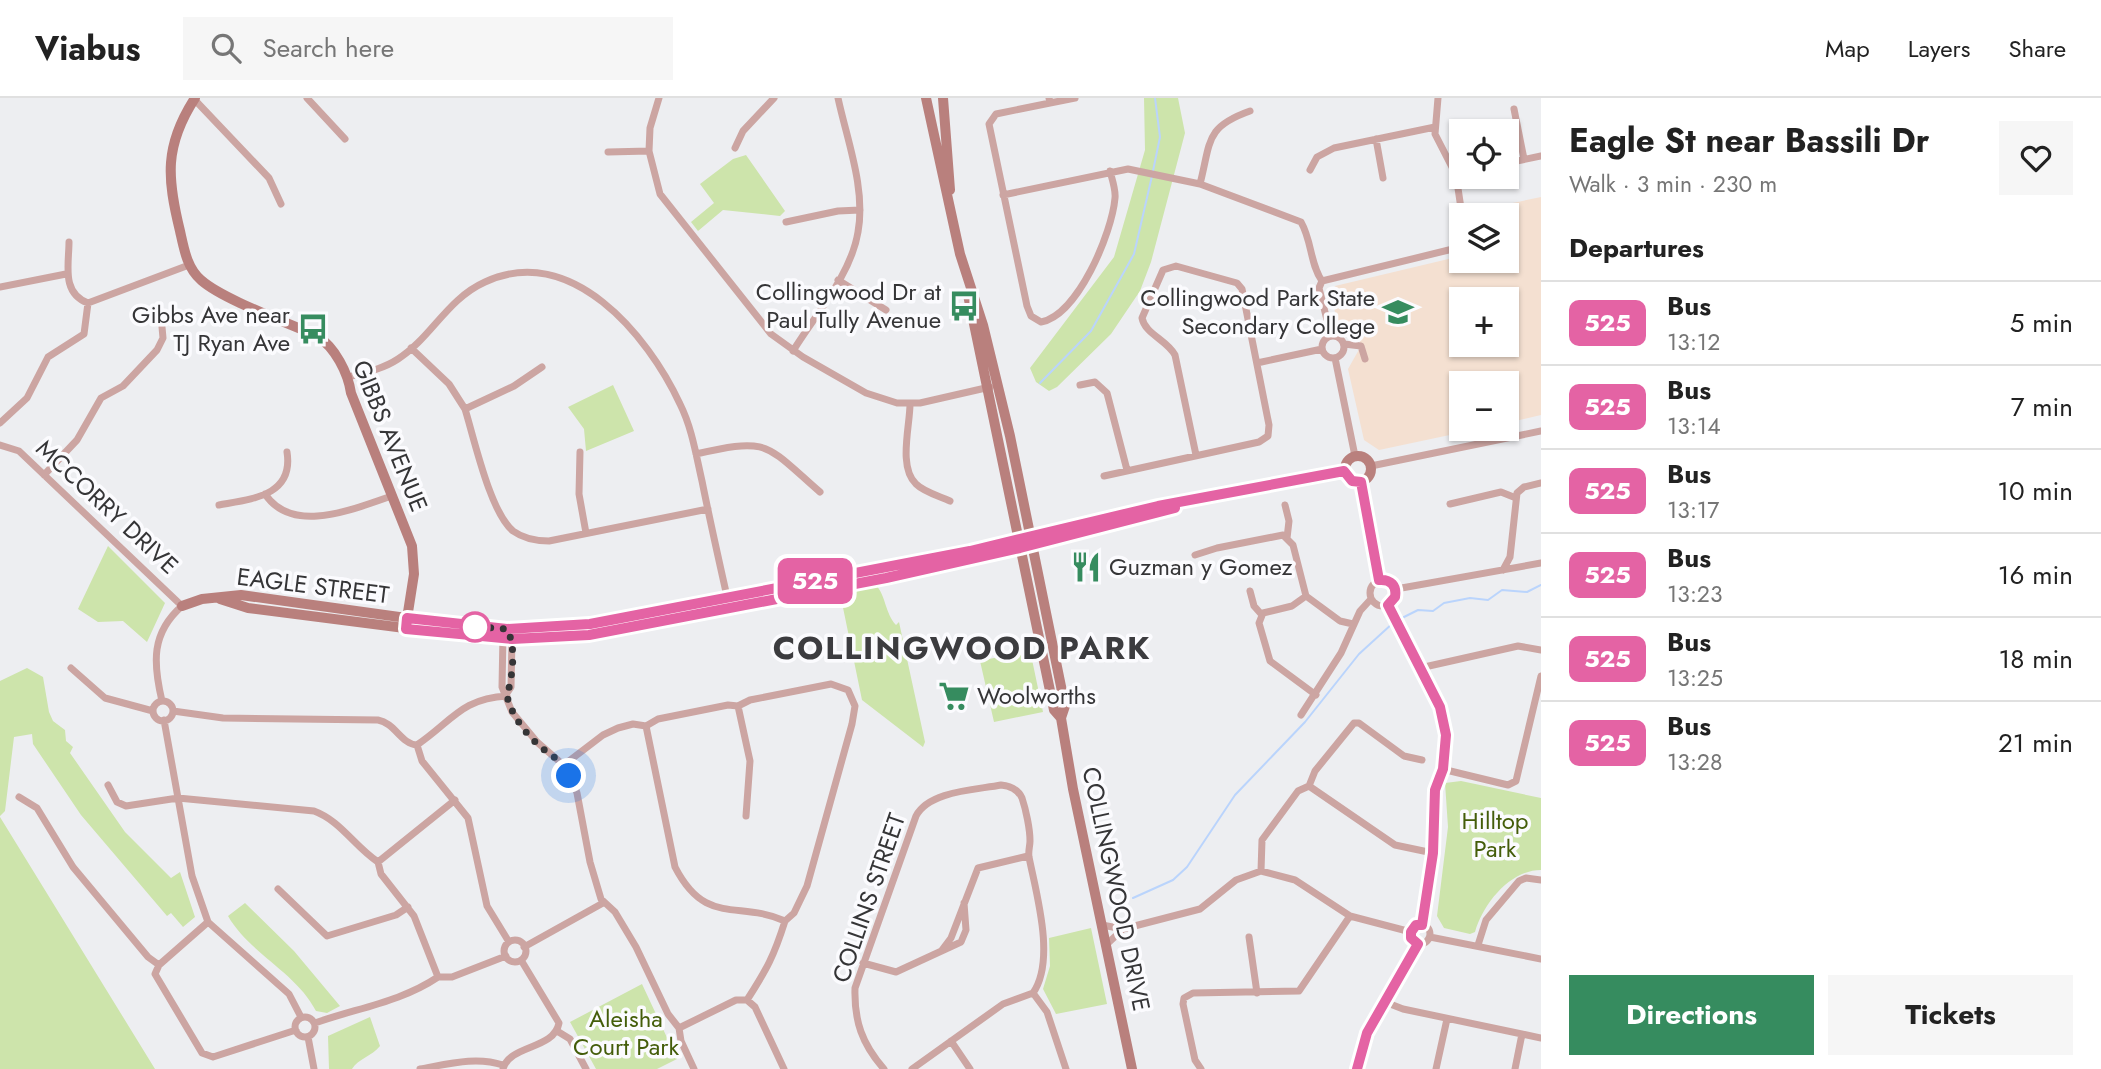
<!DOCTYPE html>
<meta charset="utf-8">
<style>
body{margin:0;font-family:Jost,sans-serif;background:#f6f6f6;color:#222;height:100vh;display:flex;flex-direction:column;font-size:26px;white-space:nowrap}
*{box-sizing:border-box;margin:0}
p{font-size:23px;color:#767676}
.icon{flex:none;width:38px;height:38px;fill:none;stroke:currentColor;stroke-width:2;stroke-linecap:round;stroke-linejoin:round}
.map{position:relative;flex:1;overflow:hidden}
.drawer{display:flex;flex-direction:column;background:#fff;width:560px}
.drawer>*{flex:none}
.badge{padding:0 14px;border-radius:10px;font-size:24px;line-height:46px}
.fabs{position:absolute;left:1449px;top:21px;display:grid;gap:14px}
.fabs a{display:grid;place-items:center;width:70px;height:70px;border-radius:0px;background:#fff;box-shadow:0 2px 5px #0004;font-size:35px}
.you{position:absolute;width:35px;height:35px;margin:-18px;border:5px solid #fff;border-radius:50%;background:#1a73e8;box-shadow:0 0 0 10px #1a73e833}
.map>.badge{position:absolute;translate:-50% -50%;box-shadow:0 0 0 4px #fff}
h2{padding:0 28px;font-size:26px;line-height:63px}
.round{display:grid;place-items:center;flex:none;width:74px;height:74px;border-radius:0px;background:#f6f6f6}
.head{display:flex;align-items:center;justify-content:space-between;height:119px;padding:0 28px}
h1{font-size:33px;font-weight:700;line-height:52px}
.button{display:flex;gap:14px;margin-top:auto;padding:14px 28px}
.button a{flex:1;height:80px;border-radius:0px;background:#368c5f;color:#fff;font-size:28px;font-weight:700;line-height:80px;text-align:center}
.button a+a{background:#f6f6f6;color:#222}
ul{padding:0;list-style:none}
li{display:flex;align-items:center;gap:21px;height:84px;padding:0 28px;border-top:2px solid #e0e0e0}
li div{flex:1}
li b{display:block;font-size:26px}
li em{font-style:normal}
li .badge{min-width:77px;font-weight:700;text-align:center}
header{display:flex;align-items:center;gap:42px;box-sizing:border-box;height:98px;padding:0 35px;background:#fff;border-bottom:2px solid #e0e0e0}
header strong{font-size:33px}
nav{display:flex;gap:38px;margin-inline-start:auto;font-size:24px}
.search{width:490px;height:63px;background:#f6f6f6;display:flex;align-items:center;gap:18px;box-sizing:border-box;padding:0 24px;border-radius:0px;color:#767676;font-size:26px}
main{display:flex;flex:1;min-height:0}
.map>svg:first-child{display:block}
.industrial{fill:#f4e0d1;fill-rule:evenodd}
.green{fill:#cde4ab}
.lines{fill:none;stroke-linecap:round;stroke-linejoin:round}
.stream{stroke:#bad4fc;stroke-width:2}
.street{stroke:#cca5a2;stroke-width:7}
.secondary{stroke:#b9807d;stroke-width:10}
.line-casing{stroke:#fff;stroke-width:16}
.line{stroke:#e463a4;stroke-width:10}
.walk{stroke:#353537;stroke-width:7;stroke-dasharray:0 12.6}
.stop-dot{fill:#fff;stroke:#e463a4;stroke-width:3.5}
.labels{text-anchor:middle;stroke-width:7;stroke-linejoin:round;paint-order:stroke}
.poi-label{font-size:24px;fill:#353537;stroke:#fbfbfe;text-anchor:end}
.street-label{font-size:24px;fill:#353537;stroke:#fbfbfe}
.park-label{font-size:24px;fill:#445d0a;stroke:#fbfbfe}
.district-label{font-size:32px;font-weight:bold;letter-spacing:2px;fill:#3c3c3f;stroke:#fbfbfe}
</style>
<header>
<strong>Viabus</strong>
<div class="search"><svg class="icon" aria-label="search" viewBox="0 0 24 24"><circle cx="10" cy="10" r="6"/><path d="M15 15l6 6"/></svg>Search here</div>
<nav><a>Map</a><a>Layers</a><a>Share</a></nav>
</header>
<main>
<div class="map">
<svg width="1541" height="971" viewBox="0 0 1541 971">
<rect width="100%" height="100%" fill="#edeef1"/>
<!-- industrial -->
<path class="industrial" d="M1541,99V317L1507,325V285H1461V331H1478L1379,352L1364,342L1348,271L1361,248L1358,236L1338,226L1331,198L1335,188L1461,158V163H1507V117H1470L1469,114ZM1461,201H1507V247H1461Z"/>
<!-- green -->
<path class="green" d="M1144,0H1178L1185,35L1151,164L1140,193L1111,236L1057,289L1049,293L1036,284L1030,270L1114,159L1145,52Z
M746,57L785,113L780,118L723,112L698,133L691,124L714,105L700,86L733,61Z
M613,287L634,333L586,353L584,331L568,309Z
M108,448L165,505L147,544L123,523L98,524L78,511Z
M876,487C886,498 885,515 896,527L899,524L925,644L923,649L862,602L840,495Z
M1030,552L1043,614L994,624L980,563Z
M27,570L43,579L49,614L53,623L65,632L66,643L73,649L70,655L125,734L171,780L180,774L195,819L183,829L171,815L167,818L81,717L33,646L32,636L14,639L5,713L0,718V583Z
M1461,683L1541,700V772C1510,772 1483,806 1475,834L1470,836L1444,830L1437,818L1448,729L1445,685Z
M0,719L155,971H0Z
M245,805L294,853L340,908L327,915L316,913C296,874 250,856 228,818Z
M1091,830L1107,906L1056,916L1043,891L1050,868L1049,840Z
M642,886L677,961L657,971H596L570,924Z
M370,919L380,948C372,958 358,961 352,971H329L328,938Z"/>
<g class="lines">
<!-- stream -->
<path class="stream" d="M1153,73L1160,39L1155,0
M1040,285L1091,233L1134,156L1152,78
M1398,522L1418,512L1433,513L1444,505L1470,500L1488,502L1502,492L1527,494L1541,487
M1133,800L1173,782L1187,769L1235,697L1305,624L1359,556L1393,525"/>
<!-- street -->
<path class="street" d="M307,0L345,41
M659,0L650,30L649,53L660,96L771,236L803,259L866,295L897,305H920L990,289
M1049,0L1050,5L996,16L989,26L1027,208L1031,218L1041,224C1078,217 1112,135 1115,100C1116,92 1112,81 1110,73
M1438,0L1435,36L1456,77L1462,117
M194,1L269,80L281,106
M1050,5L1075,0
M1514,11L1524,61
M1376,41L1383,80
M735,50L743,33L774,0
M608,54L649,53
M1507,65L1541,58
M1310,72L1317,59L1334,50L1435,29
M1200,86C1211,43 1205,29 1250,13
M1003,97L1128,71L1200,86L1301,124C1312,143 1310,166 1322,183
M786,124L838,113L860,112
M69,144C69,166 61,195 88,205L189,167
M838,182L886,212
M0,189L66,176
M1322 249a11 11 0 1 1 22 0a11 11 0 1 1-22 0Z
M1331,238L1319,190L1322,183L1461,149
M1344,246L1361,248L1365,261
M411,250L449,286L465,311C474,340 490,414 513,433C524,441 536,443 549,443L708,411
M793,253C815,217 851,177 858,134C866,91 847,42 838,0
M1335,260L1355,358
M1257,265L1322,251
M348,279C364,275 383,271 398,261C431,240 447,201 485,184C571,144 648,237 680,306C692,330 696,357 702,383C710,423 719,463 728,503
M1080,287L1095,284L1107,295L1127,372
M910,306C910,328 898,369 916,386C924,394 939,398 950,403
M465,311L514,288L542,269
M0,325L27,300L48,259L84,236L88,205
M0,347L19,353L182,508C151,535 153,565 162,603
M580,354L579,396L586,435
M696,356C770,339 765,346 820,394
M1371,368L1541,333
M44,377L77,342L101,300L123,288L157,252L163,240L162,229
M1104,378L1259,344L1268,338L1269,327L1242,191L1237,185L1176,168L1163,172L1142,220C1145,236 1167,242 1175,257L1196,357
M1361,384L1379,482
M265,396C293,438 355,410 392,398
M1450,406L1501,394L1516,400
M219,407C252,401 294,398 287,354
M1285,407L1289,423L1287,440
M1195,457L1217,450L1283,437L1293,447L1306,498L1340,523L1353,526
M1503,472L1510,459L1517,395L1524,389L1541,385
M1370 495a13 13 0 1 1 26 0a13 13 0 1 1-26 0Z
M1396,491L1541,465
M1250,493L1254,508L1262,517
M1306,498L1292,508L1263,515L1259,525L1270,563L1316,597
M1388,507L1440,609L1446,637L1442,671L1435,692L1433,755L1422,827
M503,537L502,589L512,614L537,644L568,671L577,695L590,764L601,801L615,814L636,849L668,916L679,930L681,943L694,971
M71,570L105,600L153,613
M1420,570L1518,548L1541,552
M507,595L511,589L512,541L509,535
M507,598C462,600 451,624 417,647L422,663L468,720L487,808L509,844
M153 613a10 10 0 1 1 20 0a10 10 0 1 1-20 0Z
M738,608L750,663L746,718
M173,613L223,620L378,622C395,625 401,646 417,647
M1301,617L1341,555L1360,513L1371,501
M164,622L192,778L208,824L289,896L301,919
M646,628L675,769C706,829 738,802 785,823
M565,666L603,637L618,630L633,626L646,628L658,621L728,607L738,608L750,602L831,586L848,592L855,608L852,626L807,788L794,815L785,823C774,858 767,871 747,902
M1442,671L1508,687L1516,683L1541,578
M108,687L117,704L126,708L178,700L314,713C341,723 354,748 378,764L381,776L414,818L438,879
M1309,688L1315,673L1354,625H1359L1404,658L1422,662
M1309,688L1395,747L1433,755
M19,699L37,710L73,769L148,859L159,867
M378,764L455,702
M1261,773L1262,742L1298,693L1309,688
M278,791L327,838L396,817L408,809
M208,824L159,867L155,876L202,955L213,959L296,932
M1410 836a10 10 0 1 1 20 0a10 10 0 1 1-20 0Z
M1102,827L1123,831
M1249,839L1257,895
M1430,839L1541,861
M504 853a11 11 0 1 1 22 0a11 11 0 1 1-22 0Z
M1106,847L1123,831L1200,811L1236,782L1261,773L1295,782L1350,818L1411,834
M1478,847L1486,822L1519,783L1526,780L1541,782
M524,849L603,805
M942,852L951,840L978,770L1028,758
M863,865L896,874L961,844L966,832L964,805
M1033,895L1047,914L1066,971
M1385,904L1403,911L1541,940
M295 929a10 10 0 1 1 20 0a10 10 0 1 1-20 0Z
M315,925C357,910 401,904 438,879H452L506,858
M679,930L736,902H747L755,909L784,971
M557,933L570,941L586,971
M308,939L314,971
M951,943L970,971
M420,971C448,966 476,958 503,967
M503,971C510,946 554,952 559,925L521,862
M884,971C862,946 854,923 855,890L916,718C929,693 975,692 1001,687C1010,688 1018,691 1022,700C1026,712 1030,731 1030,743C1030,748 1028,753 1029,759C1036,795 1056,862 1033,895L1003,906L912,971
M1201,971L1195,962L1183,906L1184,900L1193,895L1299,893L1350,818
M1357,971L1367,935L1418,846
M1436,971L1447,921
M1515,971L1522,936"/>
<!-- secondary -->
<path class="secondary" d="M195,0C164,48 167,80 180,133C184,151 187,170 201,182C222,201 288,225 317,238C335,249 348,275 351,295L412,448L414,476L406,527
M926,0L960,156L983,227L1010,338L1065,608L1061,620L1073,691L1132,971
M943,0L950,92
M968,197L1054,612L1061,620
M1345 371a13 13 0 1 1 26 0a13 13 0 1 1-26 0Z
M220,501L248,510L467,538L560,540L894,478L1020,450L1174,410
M182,508L202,501L241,497L464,528L527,531L590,526L970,453L1158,408L1344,373"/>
</g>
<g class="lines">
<!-- line casing -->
<g class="line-casing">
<path id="line" d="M1175,410L1020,450L886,480L589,537L512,541L406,531L407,520L507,531L590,526L970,453L1158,408L1344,373L1352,383L1361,384L1379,482C1391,481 1397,488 1395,499L1388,507L1440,609L1446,637L1443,671L1435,692L1433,755L1422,827H1416L1411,834V840L1418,846L1367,935L1357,971"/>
</g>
<!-- line -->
<use href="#line" class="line"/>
<!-- walk -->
<path class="walk" d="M475,529L464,528L507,531C517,550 512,579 507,598C514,627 540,652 565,666L569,678"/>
</g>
<!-- icons -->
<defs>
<g id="bus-bare" transform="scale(2.415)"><path d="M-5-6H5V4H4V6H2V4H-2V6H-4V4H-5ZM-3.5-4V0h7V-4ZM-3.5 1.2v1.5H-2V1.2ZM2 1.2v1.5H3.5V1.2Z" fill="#368c5f" stroke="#fbfbfe" stroke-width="2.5" paint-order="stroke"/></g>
<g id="school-bare" transform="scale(2.415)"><path d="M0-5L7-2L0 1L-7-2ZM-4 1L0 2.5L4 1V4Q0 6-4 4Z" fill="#368c5f" stroke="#fbfbfe" stroke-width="2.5" paint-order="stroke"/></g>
<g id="restaurant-bare" transform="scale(2.415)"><path d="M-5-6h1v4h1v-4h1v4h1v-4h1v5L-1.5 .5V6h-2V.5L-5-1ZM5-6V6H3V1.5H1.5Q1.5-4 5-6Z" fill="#368c5f" stroke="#fbfbfe" stroke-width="2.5" paint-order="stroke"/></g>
<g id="supermarket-bare" transform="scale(2.415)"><path d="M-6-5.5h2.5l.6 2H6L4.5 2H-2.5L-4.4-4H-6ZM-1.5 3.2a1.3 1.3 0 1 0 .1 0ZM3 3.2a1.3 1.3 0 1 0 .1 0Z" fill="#368c5f" stroke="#fbfbfe" stroke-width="2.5" paint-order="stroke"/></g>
</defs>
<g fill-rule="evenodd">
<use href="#bus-bare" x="964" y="208"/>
<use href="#school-bare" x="1398" y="214"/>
<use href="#bus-bare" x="313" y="231"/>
<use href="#restaurant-bare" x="1086" y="469"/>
<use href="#supermarket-bare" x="954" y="598"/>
</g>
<!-- markers -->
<circle class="stop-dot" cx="475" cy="529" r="14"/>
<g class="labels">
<!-- poi labels -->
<g class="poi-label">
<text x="941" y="202">Collingwood Dr at<tspan x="941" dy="28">Paul Tully Avenue</tspan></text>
<text x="1375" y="208">Collingwood Park State<tspan x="1375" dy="28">Secondary College</tspan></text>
<text x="290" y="225">Gibbs Ave near<tspan x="290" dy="28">TJ Ryan Ave</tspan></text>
<text x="1109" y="477" text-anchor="start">Guzman y Gomez</text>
<text x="977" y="606" text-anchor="start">Woolworths</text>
</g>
<!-- street labels -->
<g class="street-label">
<text transform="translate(390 338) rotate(68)" y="8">GIBBS AVENUE</text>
<text transform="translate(107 409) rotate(43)" y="8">MCCORRY DRIVE</text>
<text transform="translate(313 488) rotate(7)" y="8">EAGLE STREET</text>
<text transform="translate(1116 791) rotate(78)" y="8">COLLINGWOOD DRIVE</text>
<text transform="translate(869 800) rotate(-71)" y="8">COLLINS STREET</text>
</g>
<!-- park labels -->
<g class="park-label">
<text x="1495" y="731">Hilltop<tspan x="1495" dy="28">Park</tspan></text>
<text x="626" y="929">Aleisha<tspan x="626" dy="28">Court Park</tspan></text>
</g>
<!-- district labels -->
<g class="district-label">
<text x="962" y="561">COLLINGWOOD PARK</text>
</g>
</g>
</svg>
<div class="fabs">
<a><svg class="icon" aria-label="locate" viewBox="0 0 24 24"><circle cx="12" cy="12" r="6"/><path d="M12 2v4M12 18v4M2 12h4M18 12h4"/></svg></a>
<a><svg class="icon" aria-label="layers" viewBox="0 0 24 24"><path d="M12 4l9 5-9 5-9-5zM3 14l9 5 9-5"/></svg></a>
<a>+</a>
<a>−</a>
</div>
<div class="you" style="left:569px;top:678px"></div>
<b class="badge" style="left:815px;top:483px;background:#e463a4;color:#fff">525</b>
</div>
<section class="drawer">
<div class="head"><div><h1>Eagle St near Bassili Dr</h1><p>Walk · 3 min · 230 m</p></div><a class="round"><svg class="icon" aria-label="heart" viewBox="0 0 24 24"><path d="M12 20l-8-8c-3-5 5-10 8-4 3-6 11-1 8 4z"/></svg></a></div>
<h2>Departures</h2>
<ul>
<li><span class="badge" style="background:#e463a4;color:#fff">525</span><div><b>Bus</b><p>13:12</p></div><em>5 min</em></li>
<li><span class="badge" style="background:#e463a4;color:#fff">525</span><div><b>Bus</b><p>13:14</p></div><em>7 min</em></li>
<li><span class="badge" style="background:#e463a4;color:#fff">525</span><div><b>Bus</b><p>13:17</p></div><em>10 min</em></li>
<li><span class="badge" style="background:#e463a4;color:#fff">525</span><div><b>Bus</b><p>13:23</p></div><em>16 min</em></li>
<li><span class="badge" style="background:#e463a4;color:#fff">525</span><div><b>Bus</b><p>13:25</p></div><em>18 min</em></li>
<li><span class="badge" style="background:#e463a4;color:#fff">525</span><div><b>Bus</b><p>13:28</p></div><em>21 min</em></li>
</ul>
<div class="button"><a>Directions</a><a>Tickets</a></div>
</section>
</main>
